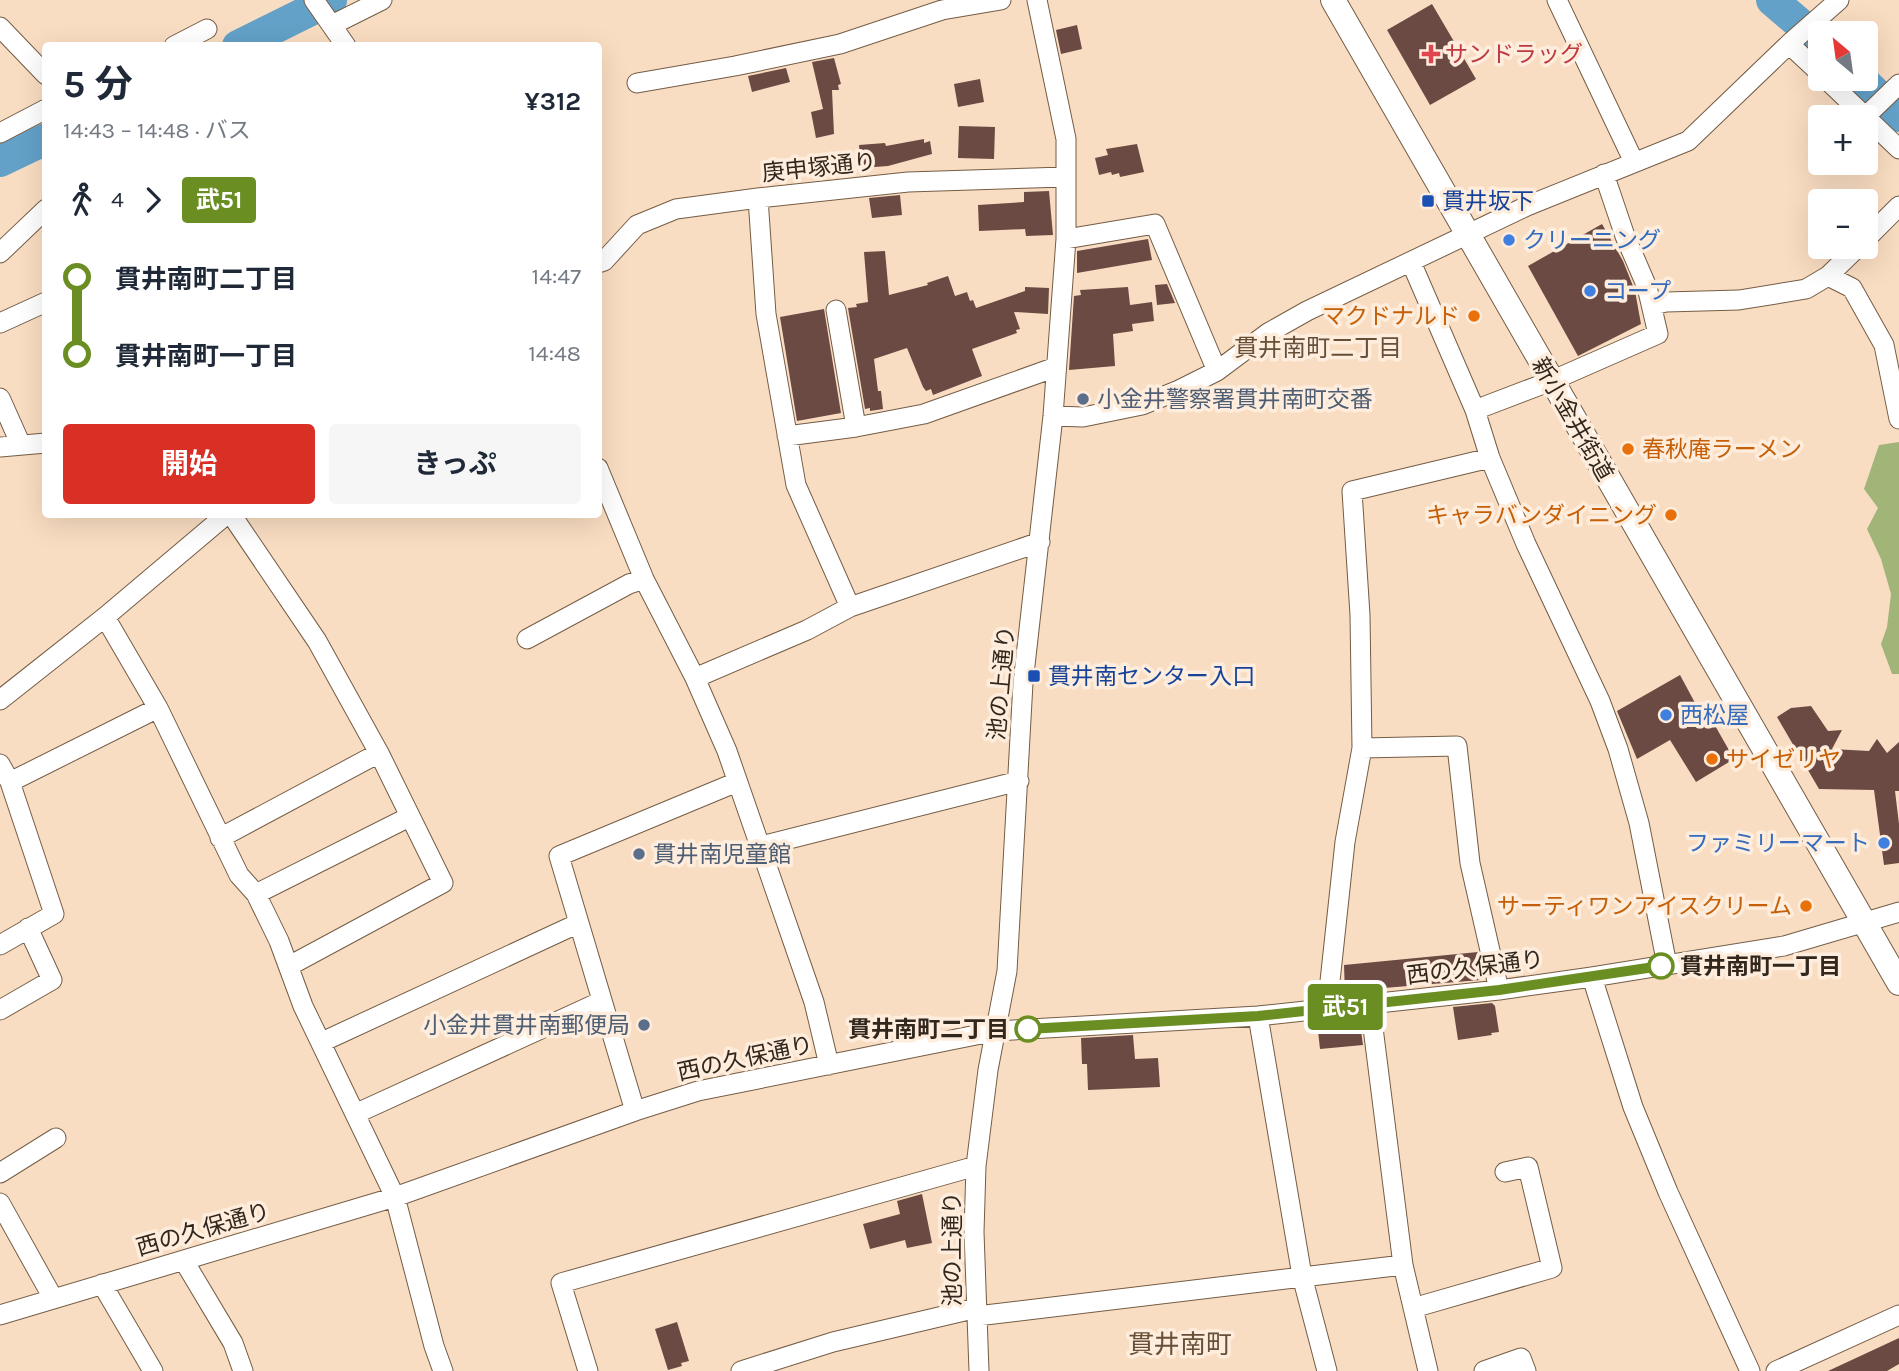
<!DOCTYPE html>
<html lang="ja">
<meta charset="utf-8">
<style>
body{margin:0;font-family:Karla,"Noto Sans JP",sans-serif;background:#f6f6f7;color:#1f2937;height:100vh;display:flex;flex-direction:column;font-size:26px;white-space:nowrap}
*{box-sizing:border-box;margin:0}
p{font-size:23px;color:#747a83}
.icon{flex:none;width:38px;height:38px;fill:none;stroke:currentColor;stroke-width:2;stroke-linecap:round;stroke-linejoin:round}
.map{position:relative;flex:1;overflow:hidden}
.sheet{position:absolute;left:42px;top:42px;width:560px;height:476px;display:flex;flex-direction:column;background:#fff;border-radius:7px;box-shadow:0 7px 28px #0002}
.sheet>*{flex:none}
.badge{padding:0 14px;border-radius:5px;font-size:24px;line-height:46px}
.needle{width:46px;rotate:331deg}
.buttons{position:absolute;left:1808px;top:21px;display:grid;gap:14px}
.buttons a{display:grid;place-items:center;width:70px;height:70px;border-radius:7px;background:#fff;box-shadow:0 7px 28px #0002;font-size:35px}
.map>.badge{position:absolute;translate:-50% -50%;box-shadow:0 0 0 4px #fff}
.legs{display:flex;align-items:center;gap:10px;height:77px;padding:0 21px;font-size:23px}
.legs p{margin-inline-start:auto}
.headline{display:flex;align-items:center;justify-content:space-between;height:119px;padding:0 21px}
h1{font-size:38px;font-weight:700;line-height:52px}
.cta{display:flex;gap:14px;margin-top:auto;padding:14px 21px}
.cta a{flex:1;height:80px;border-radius:7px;background:#d93025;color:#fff;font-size:28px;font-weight:700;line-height:80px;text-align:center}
.cta a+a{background:#f6f6f7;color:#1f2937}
ul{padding:0 21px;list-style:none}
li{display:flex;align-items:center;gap:24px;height:77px;font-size:26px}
li i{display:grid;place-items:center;width:10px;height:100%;margin:0 9px;background:currentColor}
li i::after{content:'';width:18px;height:18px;margin:-9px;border:5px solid;border-radius:50%;background:#fff}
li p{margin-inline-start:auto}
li:first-child i{background:linear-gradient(#0000 50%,currentColor 0)}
li:last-child i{background:linear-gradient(currentColor 50%,#0000 0)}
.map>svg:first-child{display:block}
.forest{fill:#a1b578}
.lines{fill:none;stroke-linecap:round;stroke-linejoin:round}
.river{stroke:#63a1c8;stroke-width:32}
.building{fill:#6b4a44}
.minor-casing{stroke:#745c45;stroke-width:21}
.major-casing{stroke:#745c45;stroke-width:26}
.minor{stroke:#fff;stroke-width:19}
.major{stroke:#fff;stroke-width:24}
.line-1-casing{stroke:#fff;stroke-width:16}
.line-1{stroke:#6b8e23;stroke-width:10}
.health-dot{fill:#e0444e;stroke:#feeddc;stroke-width:2.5}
.transit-dot{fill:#1a4fb4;stroke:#feeddc;stroke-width:2.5}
.shop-dot{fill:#3f7fe0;stroke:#feeddc;stroke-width:2.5}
.food-dot{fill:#e8710a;stroke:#feeddc;stroke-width:2.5}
.service-dot{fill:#5c6f8a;stroke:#feeddc;stroke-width:2.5}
.stop-1-dot{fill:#fff;stroke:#6b8e23;stroke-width:3.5}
.labels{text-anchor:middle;stroke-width:7;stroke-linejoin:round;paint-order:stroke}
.health-label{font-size:23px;fill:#be3a42;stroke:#feeddc;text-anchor:start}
.street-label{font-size:23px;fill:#32271d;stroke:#feeddc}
.transit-label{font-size:23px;fill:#164399;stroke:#feeddc;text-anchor:start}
.shop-label{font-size:23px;fill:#366cbe;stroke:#feeddc;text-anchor:start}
.food-label{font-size:23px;fill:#c56008;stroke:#feeddc;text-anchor:end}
.service-label{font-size:23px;fill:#4e5e75;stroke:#feeddc;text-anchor:start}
.stop-label{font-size:23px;font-weight:bold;fill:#32271d;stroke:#feeddc;text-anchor:start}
.neighbourhood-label{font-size:24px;fill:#674f38;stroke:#feeddc}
.quarter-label{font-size:26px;fill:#674f38;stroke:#feeddc}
</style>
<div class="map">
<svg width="1899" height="1371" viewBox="0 0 1899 1371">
<rect width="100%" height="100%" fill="#f9ddc2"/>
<!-- forest -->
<path class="forest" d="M1899,442V674H1892L1881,644L1887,627L1891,594L1881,559L1867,529L1878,508L1864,489L1879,445Z"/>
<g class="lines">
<!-- river -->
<path class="river" d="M1772,0L1820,41
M238,46L331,0
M1861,79L1899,116
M0,161L46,139"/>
</g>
<!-- building -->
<path class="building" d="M1432,4L1476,79L1430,105L1387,30Z
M1077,25L1082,49L1061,54L1056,30Z
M834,58L841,84L838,85L839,90H832L834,134L816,138L811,112L823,109L812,62Z
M786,68L790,82L752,92L748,76Z
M980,79L984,102L958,107L954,84Z
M959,126L995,127L994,159L958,158Z
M924,139V143L930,141L932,154L888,166L861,168L859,145L885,143L886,146Z
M1137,144L1144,172L1120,177L1119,173L1112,175L1111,172L1099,175L1095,158L1108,155L1106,149Z
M1049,191L1053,235L1026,236L1025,229L979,231L978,205L1024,202V192Z
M900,195L902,215L872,218L869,198Z
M1602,224L1623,261L1635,291L1641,324L1578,356L1528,266Z
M1148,239L1152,260L1077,273V251Z
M885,251L889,295L928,285L927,283L948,276L955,296L967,292L970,301L973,300L976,308L1025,291V287L1049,288L1048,314L1014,312L1020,329L1016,330L1017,333L972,349L982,376L933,395L931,389L926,391L923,387L907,348L874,359L878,391H881L883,409L870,411V408L865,409L848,308L857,307L856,304L868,302L864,252Z
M1167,284L1175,303L1157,305L1155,285Z
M1128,287L1130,305L1152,302L1154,321L1132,324L1133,331L1113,334L1115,366L1069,370L1074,296L1081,295L1080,290Z
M824,309L841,413L797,421L780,317Z
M1680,675L1707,725L1713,722L1734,759L1696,782L1670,740L1637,759L1617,711Z
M1811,706L1828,731L1842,730L1832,749L1869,751L1877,739L1887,753L1899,742V791H1895L1899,824V863L1884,865L1874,790L1819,789L1777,717L1791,708Z
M1478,952L1480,980L1360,990V993L1345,994L1344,965Z
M1492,1003L1495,1006L1499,1032L1491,1033L1492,1035L1458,1040L1453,1007Z
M1359,1017L1363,1045L1320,1049L1317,1022Z
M1133,1035L1135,1059L1158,1058L1160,1087L1088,1090L1087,1064H1082L1081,1038Z
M922,1194L932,1243L907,1248L905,1240L870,1249L863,1224L900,1214L897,1201Z
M677,1322L689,1361L681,1363L682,1366L668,1370L655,1329Z
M1899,1338V1364L1887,1371H1828Z"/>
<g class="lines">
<!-- minor casing -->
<g class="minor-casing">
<path id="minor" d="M314,0L346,46
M1557,0L1634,162
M332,25L382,0
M0,27L46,75
M1789,44L1820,73
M174,46L207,29
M1826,79L1899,149
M637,83L735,66L840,44L942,10L1001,0
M1866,116L1899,84
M0,133L46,109
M758,198L766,314L796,485L850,607
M1066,239L1155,224L1217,371
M1866,239L1899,206
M0,253L46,209
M1411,262L1475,410L1490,458L1526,544L1600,701L1618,749L1639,823L1667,965
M598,263L604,261L637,225L676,209L758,198L908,182L1065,177
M1828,276L1852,288L1884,345L1899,419
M1653,305L1666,302L1739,300L1806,289L1828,276L1858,247
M836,310L856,427
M0,323L46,302
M0,398L21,445
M1475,410L1551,381L1658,334L1647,287L1625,236L1604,174
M1053,416L1083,417L1142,405L1179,390L1217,371L1268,333L1307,311L1527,206L1688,141L1789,44L1839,0
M787,436L856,427L924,414L1056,367
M0,447L46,443
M598,468L644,579L695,678L727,751L814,1002L829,1065
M231,514L317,641L379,753L443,883L289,966
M105,617L158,708L239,875L256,894L279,941L303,1006L395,1197L434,1346L443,1371
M527,639L629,584L644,579
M695,678L807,630L850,607L1040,542
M0,700L105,617L227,514
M1362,748L1457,746L1470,863L1499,990
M0,764L10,782L54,914L0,945
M10,782L158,708
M220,838L379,753
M761,846L1019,781
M256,894L409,817
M1592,977L1633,1107L1668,1192L1750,1371
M1370,1004L1403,1265L1428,1371
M1327,1009L1345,842L1362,748L1360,615L1352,491L1490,458
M0,1010L52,980L28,928
M1258,1016L1302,1276L1327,1371
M322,1042L579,923
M635,1111L559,856L737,782
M355,1114L602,1001
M0,1173L56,1138
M0,1203L53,1298
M184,1261L233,1343L243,1371
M102,1284L153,1371
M1413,1308L1552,1268L1528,1167L1505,1172
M0,1315L395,1197L635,1111L698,1091L996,1031L1258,1016L1499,990L1592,977L1784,946L1899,912
M977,1316L1403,1265
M588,1371L561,1283L976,1166
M741,1371L833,1342L977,1308
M979,1371L974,1232L976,1166L988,1070L1007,971L1023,683L1053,416L1066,239V139L1037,0
M1484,1371L1521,1358L1526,1371
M1776,1371L1899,1315"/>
</g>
<!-- major casing -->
<g class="major-casing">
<path id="major" d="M1333,0L1899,983"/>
</g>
<!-- minor -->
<use href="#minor" class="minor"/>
<!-- major -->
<use href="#major" class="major"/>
</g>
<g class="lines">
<!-- line-1 casing -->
<g class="line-1-casing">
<path id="line-1" d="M1028,1029L1258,1016L1499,990L1661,966"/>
</g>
<!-- line-1 -->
<use href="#line-1" class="line-1"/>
</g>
<!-- markers -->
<path class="health-dot" d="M1427.5 43.5h7v7h7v7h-7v7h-7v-7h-7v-7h7z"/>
<g class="transit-dot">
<rect x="1421" y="194" width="14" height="14" rx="3.5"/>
<rect x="1027" y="669" width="14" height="14" rx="3.5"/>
</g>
<g class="shop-dot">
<circle cx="1509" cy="240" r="7"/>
<circle cx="1590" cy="291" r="7"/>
<circle cx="1666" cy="715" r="7"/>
<circle cx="1884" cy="843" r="7"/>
</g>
<g class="food-dot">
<circle cx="1474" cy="316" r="7"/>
<circle cx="1628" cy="449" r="7"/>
<circle cx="1671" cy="515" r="7"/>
<circle cx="1712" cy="759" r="7"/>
<circle cx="1806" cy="906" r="7"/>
</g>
<g class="service-dot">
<circle cx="1083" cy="399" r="7"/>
<circle cx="639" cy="854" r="7"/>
<circle cx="644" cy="1025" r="7"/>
</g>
<g class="stop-1-dot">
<circle cx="1661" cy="966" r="12"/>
<circle cx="1028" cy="1029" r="12"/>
</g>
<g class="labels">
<!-- health labels -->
<g class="health-label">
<text x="1445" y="62">サンドラッグ</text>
</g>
<!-- street labels -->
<g class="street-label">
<text transform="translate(819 167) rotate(-6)" y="8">庚申塚通り</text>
<text transform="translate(1573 419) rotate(60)" y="8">新小金井街道</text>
<text transform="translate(1001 683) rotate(-85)" y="8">池の上通り</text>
<text transform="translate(1475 967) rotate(-7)" y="8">西の久保通り</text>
<text transform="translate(745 1058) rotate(-12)" y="8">西の久保通り</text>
<text transform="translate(203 1229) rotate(-16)" y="8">西の久保通り</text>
<text transform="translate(952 1249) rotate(-90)" y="8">池の上通り</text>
</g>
<!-- transit labels -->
<g class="transit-label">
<text x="1442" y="209">貫井坂下</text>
<text x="1048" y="684">貫井南センター入口</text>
</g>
<!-- shop labels -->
<g class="shop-label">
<text x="1523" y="248">クリーニング</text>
<text x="1604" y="299">コープ</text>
<text x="1680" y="723">西松屋</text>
<text x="1870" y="851" text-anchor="end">ファミリーマート</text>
</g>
<!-- food labels -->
<g class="food-label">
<text x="1460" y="324">マクドナルド</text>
<text x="1642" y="457" text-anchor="start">春秋庵ラーメン</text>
<text x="1657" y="523">キャラバンダイニング</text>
<text x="1726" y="767" text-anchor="start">サイゼリヤ</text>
<text x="1792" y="914">サーティワンアイスクリーム</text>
</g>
<!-- service labels -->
<g class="service-label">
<text x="1097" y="407">小金井警察署貫井南町交番</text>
<text x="653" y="862">貫井南児童館</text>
<text x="630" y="1033" text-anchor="end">小金井貫井南郵便局</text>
</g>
<!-- stop labels -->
<g class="stop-label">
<text x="1680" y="974">貫井南町一丁目</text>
<text x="1009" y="1037" text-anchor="end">貫井南町二丁目</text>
</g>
<!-- neighbourhood labels -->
<g class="neighbourhood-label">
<text x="1318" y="356">貫井南町二丁目</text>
</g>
<!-- quarter labels -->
<g class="quarter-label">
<text x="1180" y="1353">貫井南町</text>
</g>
</g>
</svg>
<div class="buttons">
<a><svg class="needle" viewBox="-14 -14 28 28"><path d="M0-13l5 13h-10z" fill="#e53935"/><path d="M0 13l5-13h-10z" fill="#747a83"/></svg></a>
<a>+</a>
<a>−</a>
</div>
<b class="badge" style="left:1345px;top:1007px;background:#6b8e23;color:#fff">武51</b>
<section class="sheet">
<div class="headline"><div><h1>5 分</h1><p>14:43 – 14:48 · バス</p></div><b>¥312</b></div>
<div class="legs"><svg class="icon" aria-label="walk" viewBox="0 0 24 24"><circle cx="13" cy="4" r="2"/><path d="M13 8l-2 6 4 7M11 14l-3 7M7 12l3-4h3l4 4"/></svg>4<svg class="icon" aria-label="forward" viewBox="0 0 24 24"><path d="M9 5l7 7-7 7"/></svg><b class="badge" style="background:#6b8e23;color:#fff">武51</b></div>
<ul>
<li><i style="color:#6b8e23"></i><b>貫井南町二丁目</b><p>14:47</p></li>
<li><i style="color:#6b8e23"></i><b>貫井南町一丁目</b><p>14:48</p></li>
</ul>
<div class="cta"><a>開始</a><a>きっぷ</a></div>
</section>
</div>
